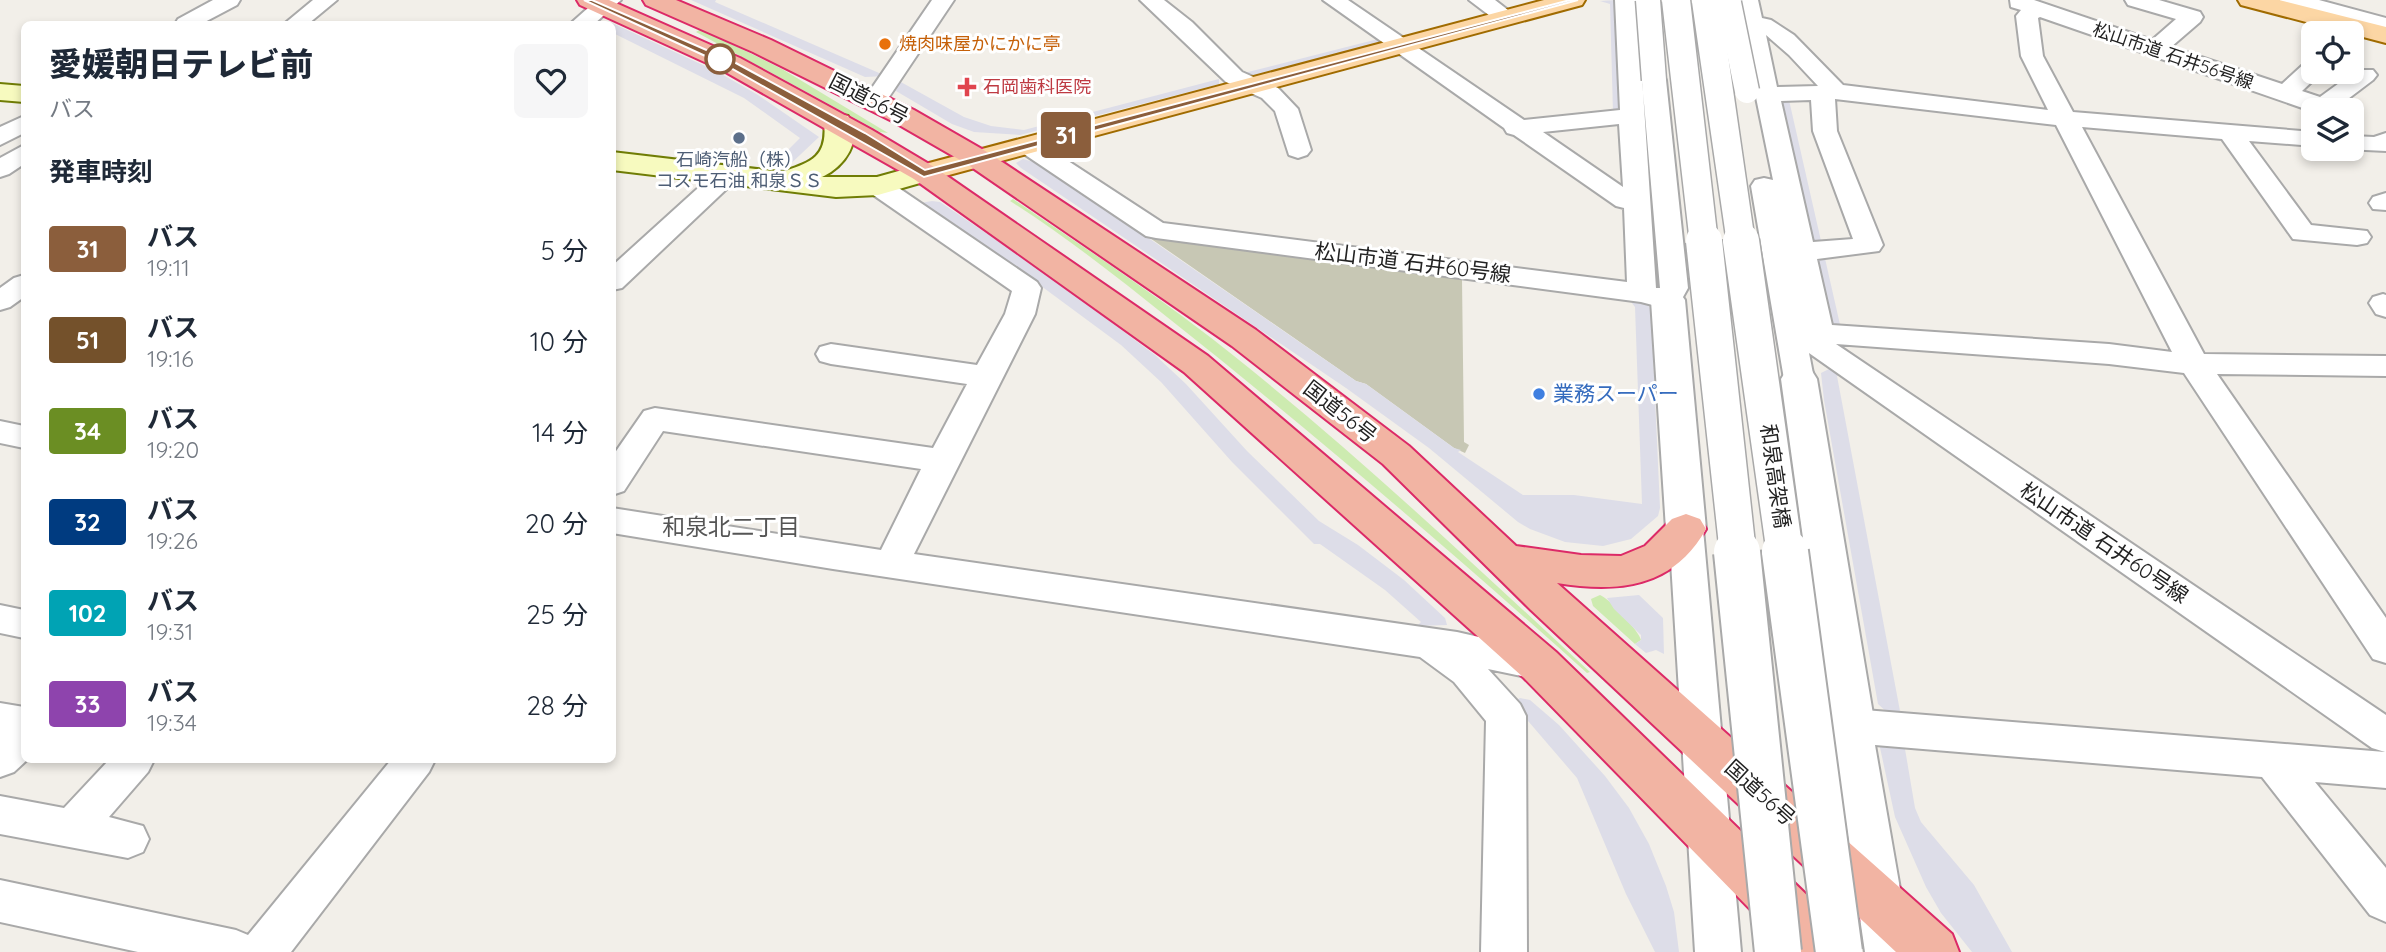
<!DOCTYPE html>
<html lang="ja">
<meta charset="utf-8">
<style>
body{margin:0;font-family:Quicksand,"Noto Sans JP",sans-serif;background:#f6f6f7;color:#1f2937;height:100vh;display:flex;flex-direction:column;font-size:26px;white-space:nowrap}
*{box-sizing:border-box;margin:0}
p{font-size:23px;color:#747a83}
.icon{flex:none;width:38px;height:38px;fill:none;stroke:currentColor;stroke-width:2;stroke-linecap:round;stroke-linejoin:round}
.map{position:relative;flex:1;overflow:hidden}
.side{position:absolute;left:21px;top:21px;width:595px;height:742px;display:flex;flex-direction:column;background:#fff;border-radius:10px;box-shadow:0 4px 10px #0003}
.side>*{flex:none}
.badge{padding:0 14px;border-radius:5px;font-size:24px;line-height:46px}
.buttons{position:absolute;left:2301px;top:21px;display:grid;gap:14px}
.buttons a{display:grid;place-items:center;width:63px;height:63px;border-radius:10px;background:#fff;box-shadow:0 4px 10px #0003;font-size:35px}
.map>.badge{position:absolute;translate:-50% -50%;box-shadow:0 0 0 4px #fff}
h2{padding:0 28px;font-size:26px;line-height:63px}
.round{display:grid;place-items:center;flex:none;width:74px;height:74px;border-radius:10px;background:#f6f6f7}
.head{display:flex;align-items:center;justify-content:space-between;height:119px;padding:0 28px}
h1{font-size:33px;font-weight:800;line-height:52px}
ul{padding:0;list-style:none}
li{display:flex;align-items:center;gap:21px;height:91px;padding:0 28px}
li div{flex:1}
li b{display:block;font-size:26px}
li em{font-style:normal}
li .badge{min-width:77px;font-weight:700;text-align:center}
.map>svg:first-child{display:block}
.construction{fill:#c7c7b4}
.grass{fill:#cdebb0}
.plaza{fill:#dddde8}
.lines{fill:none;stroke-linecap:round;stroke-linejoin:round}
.minor-casing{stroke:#a9a9a9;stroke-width:4}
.tertiary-casing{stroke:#a9a9a9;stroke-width:4}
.secondary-casing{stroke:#707d05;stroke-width:4}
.primary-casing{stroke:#a06b00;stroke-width:4}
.trunk-casing{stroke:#dc2a67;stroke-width:4}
.minor{fill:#fff;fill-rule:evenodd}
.tertiary{fill:#fff;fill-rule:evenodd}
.secondary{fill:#f7fabf;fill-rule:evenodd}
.primary{fill:#fcd6a4;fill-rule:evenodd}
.trunk{fill:#f2b4a3;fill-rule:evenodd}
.minor-bridge-casing{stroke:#a9a9a9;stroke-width:27;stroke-linecap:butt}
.tertiary-bridge-far2-casing{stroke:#a9a9a9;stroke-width:31;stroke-linecap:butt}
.tertiary-bridge-far1-casing{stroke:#a9a9a9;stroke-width:39;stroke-linecap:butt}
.tertiary-bridge-casing{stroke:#a9a9a9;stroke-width:50;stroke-linecap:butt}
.minor-bridge{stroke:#fff;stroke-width:24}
.tertiary-bridge-far2{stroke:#fff;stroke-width:28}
.tertiary-bridge-far1{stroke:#fff;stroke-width:36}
.tertiary-bridge{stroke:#fff;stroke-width:46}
.line{fill:#8b5e3c;stroke:#fff;stroke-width:2}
.food-dot{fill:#e8710a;stroke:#fff;stroke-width:2.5}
.stop-dot{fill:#fff;stroke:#8b5e3c;stroke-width:3.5}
.health-dot{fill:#e0444e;stroke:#fff;stroke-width:2.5}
.service-dot{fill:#5c6f8a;stroke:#fff;stroke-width:2.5}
.shop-dot{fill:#3f7fe0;stroke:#fff;stroke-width:2.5}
.labels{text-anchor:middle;stroke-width:6;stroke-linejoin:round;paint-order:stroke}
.far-food-label{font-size:18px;fill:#c56008;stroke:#fff;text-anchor:start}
.far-street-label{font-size:18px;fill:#222;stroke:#fff}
.far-health-label{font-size:18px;fill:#be3a42;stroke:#fff;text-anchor:start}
.far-service-label{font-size:18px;fill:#4e5e75;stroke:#fff}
.street-label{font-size:21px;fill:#222;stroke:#fff}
.shop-label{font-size:21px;fill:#366cbe;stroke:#fff;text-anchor:start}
.neighbourhood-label{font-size:23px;fill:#555;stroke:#fff}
</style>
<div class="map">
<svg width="2386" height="952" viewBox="0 0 2386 952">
<rect width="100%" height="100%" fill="#f2efe9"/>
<!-- construction -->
<path class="construction" d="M1147,236L1462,279L1464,442L1469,445L1465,453L1454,448L1366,384L1356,381Z"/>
<!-- grass -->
<path class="grass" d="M701,29L782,69L888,133L880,132L696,32Z
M1013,199C1086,249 1160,297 1229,352C1355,452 1472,563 1590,672L1587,673C1450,550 1311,431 1167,317C1116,276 1065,236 1010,201Z
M1600,595C1609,598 1639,631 1641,640L1635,644L1593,606L1591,599Z"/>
<!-- plaza -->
<path class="plaza" d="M691,0H716L715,2L886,76L865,77Z
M1616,0L1624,111L1613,113L1610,4L1600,1Z
M596,21L612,23L718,72L758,95L819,137L783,171L766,172L800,138L744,98L613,33L612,24H589Z
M1382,38L1384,41L1382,43L1248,77L1240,74Z
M1219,79V84L1212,86L1020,135L974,132L952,124L896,91L899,81L964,117L991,126L1024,130Z
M1781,99L1789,100L1841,329L1831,325Z
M1023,159L1037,163L1107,205L1118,217L1356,381L1366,384L1454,448L1461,450L1458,452L1523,495H1574L1642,504L1635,307L1628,298L1644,301L1651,309L1660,508L1658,516L1631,539L1603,546L1565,542L1530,529L1518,522L1429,448L1346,388L1021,168L1016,163Z
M932,201L940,202L1045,273L1155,355L1186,384L1247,451L1319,521L1358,545L1404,580L1445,618L1447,625L1417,626L1421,622L1385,590L1320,544H1314L1232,462L1161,382L1121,345L1033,280L915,204Z
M1829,369L1845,374L1837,376L1900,711L1909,719L1890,715L1878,704L1824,400L1821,373Z
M1639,595L1663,618L1664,654L1656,650L1646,653L1635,644L1641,640V635L1614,609L1607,598Z
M1520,698L1530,700L1559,725L1605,776L1629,808L1649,844L1666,886L1674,912L1679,952H1655L1626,894L1577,778L1523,715L1515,701Z
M1915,739L1905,749L1915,808L1921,822L1974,885L2012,952H1972L1941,913L1926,887L1895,817L1879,743Z"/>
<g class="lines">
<!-- minor casing -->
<g class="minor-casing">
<path id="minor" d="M213,0H240L237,5L201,24H175L178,19Z
M313,0H337L308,24H284Z
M597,0H621L594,24H570Z
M932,0H954L883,106H867L863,101Z
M1140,0H1164L1192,22L1242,72L1278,88L1298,109L1311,150L1307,155L1298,158L1289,155L1275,111L1262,98L1226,82Z
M1323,0H1348L1524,120L1620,110L1615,0H1637L1656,288H1660L1642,80L1646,75H1662L1666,80L1688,288L1678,306L1668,309L1641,302L1156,238L1146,236L1018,150L1015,145L1018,140L1027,138L1036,140L1163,223L1627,282L1624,208L1616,206L1514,135L1507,133L1504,128ZM1619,124L1623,187L1543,132Z
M1469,0H1495L1517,17L1514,22H1498Z
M1736,0H1758L1762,18L1771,20L1794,35L1843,85L2048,110L2021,56L2016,16L2021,10L2011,7L2010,0H2034L2152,40L2176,19L2128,5L2125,0H2159L2200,12L2203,17L2200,22L2171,47L2282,84L2306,62L2314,60V72H2322L2302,91L2320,97L2357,70H2373L2377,75L2373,80L2340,105L2345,110L2314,112L2040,17L2038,18L2043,56L2073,112L2314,132V146L2249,141L2311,225L2367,231L2371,237L2367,243L2357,245L2293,239L2222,139L2082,127L2204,354L2386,356V376L2217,374L2386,618V663L2373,659L2184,373L2109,364L1836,344L2386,715V788L2315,782L2386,868V922L2370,915L2262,777L1875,745L1911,952H1865L1832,726L1838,714L1852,709L2385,752L2372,748L1809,353L1814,379L1810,386L1799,389L1788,386L1784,379L1751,186L1755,180L1764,178L1773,180ZM1766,35L1789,55L1818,86L1777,87ZM1835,99L2056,125L2172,352L2109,344L1832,325L1817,259L1879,251L1883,245L1837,131ZM1811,100L1813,131L1853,239L1813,242L1781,101Z
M24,116V133L0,145V127Z
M2386,133V151L2345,149H2352V136L2374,137Z
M24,145V164L9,174L0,177V158Z
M727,167L736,170L740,175L736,180L622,288L612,290V266L718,170Z
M878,178L887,180L1037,282L1041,288L1035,314L914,554L1457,632L1553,654L1559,665L1553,676L1540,680L1488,669L1520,704L1526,716L1527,952H1481L1486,721L1454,682L1420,657L833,569L612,533V508L881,550L921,469L663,431L624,491L612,495V457L644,411L655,408L933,448L967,384L831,364L820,361L816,354L820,347L831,344L977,365L1005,314L1012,291L869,192L865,186L869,180Z
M2386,193V210L2373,209L2369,203L2373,197Z
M24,275V297L10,307L0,310V288L14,278Z
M2383,294L2386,295V317L2376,314L2369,303L2373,297Z
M0,421L24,426V448L0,443Z
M1686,516L1698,520L1703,529L1741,952H1695L1669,529L1674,520Z
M0,605L24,610V638L0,633Z
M0,703L24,707V760H27L14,772L0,777Z
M109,760H154L148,772L109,817L143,826L149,839L143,852L128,858L0,834V796L64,808Z
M391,760H435L429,772L291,952H138L0,922V880L236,930L248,935Z"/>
</g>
<!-- tertiary casing -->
<g class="tertiary-casing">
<path id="tertiary" d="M2279,0H2319L2386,18V34L2282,5Z
M1668,290L1680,293L1685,300L1706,529L1700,539L1686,544L1672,539L1666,529L1651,300L1656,293Z
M1799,367L1812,371L1817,379L1875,726L1868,740L1852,745L1836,740L1829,726L1781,379L1786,371Z"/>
</g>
<!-- secondary casing -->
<g class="secondary-casing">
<path id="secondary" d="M0,84L24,86V102L0,100Z
M838,114L848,116C864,140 844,167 822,177H877L924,164L934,167L939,173L934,179L878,195L836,197L612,170V152L782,172C811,162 828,157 824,122L828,116Z"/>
</g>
<!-- primary casing -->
<g class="primary-casing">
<path id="primary" d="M1544,0H1585L1582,5L934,179L924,182L914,179L909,173L914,167Z
M2238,0H2279L2386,27V43L2241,5Z"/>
</g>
<!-- trunk casing -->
<g class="trunk-casing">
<path id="trunk" d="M577,0H609L740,58L872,130L934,167L1208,356L1556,652L1847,934L1854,952H1792L1524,678L1184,372L914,179L722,70L580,5Z
M643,0H676L771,40L914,110L987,152L1256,330L1409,446L1516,546L1581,555L1621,556L1645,546L1672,519L1686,514L1700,519L1706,529C1673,588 1618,593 1557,583L1952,934L1959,952H1896L1531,610L1383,464L1232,346L967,164L894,122L753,52L646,5Z"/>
</g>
<!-- minor -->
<use href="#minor" class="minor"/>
<!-- tertiary -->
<use href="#tertiary" class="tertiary"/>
<!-- secondary -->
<use href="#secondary" class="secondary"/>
<!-- primary -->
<use href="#primary" class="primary"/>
<!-- trunk -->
<use href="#trunk" class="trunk"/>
<!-- minor-bridge casing -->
<g class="minor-bridge-casing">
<path id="minor-bridge" d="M1648,0L1654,80
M1729,3L1747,91"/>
</g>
<!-- tertiary-bridge-far2 casing -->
<g class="tertiary-bridge-far2-casing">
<path id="tertiary-bridge-far2" d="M1676,0L1704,243
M1706,1L1741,243"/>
</g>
<!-- tertiary-bridge-far1 casing -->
<g class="tertiary-bridge-far1-casing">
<path id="tertiary-bridge-far1" d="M1704,241L1738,554
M1741,241L1785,554"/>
</g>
<!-- tertiary-bridge casing -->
<g class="tertiary-bridge-casing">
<path id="tertiary-bridge" d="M1737,552L1778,952
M1785,552L1839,952"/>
</g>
<!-- minor-bridge -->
<use href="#minor-bridge" class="minor-bridge"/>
<!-- tertiary-bridge-far2 -->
<use href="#tertiary-bridge-far2" class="tertiary-bridge-far2"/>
<!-- tertiary-bridge-far1 -->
<use href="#tertiary-bridge-far1" class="tertiary-bridge-far1"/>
<!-- tertiary-bridge -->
<use href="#tertiary-bridge" class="tertiary-bridge"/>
</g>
<!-- line -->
<path class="line" d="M584,0H592L734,62L865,133L925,170L1570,0H1578L924,177L727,66Z"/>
<!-- markers -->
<circle class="food-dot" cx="885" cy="44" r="7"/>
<circle class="stop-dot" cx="720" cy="59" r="14"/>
<path class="health-dot" d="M963.5 76.5h7v7h7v7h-7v7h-7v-7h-7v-7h7z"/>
<circle class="service-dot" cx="739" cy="138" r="7"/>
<circle class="shop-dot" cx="1539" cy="394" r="7"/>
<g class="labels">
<!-- far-food labels -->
<g class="far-food-label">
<text x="899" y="50">焼肉味屋かにかに亭</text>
</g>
<!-- far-street labels -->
<g class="far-street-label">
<text transform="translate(2173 56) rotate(19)" y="6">松山市道 石井56号線</text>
</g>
<!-- far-health labels -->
<g class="far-health-label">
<text x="983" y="93">石岡歯科医院</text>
</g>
<!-- far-service labels -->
<g class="far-service-label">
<text x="739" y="166">石崎汽船（株）<tspan x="739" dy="21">コスモ石油 和泉ＳＳ</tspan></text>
</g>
<!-- street labels -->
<g class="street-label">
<text transform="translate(869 99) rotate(27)" y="7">国道56号</text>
<text transform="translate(1413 263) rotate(7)" y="7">松山市道 石井60号線</text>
<text transform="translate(1340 412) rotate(38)" y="7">国道56号</text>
<text transform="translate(1775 476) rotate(82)" y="7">和泉高架橋</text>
<text transform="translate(2104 543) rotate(34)" y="7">松山市道 石井60号線</text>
<text transform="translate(1760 793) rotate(42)" y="7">国道56号</text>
</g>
<!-- shop labels -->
<g class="shop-label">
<text x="1553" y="401">業務スーパー</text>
</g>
<!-- neighbourhood labels -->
<g class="neighbourhood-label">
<text x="731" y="535">和泉北二丁目</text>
</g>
</g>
</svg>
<div class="buttons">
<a><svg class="icon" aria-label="locate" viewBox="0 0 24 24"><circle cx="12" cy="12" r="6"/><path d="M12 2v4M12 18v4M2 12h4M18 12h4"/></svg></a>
<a><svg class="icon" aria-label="layers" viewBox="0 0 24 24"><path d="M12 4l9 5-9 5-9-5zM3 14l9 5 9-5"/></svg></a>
</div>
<b class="badge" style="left:1066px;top:135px;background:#8b5e3c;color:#fff">31</b>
<section class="side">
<div class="head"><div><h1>愛媛朝日テレビ前</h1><p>バス</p></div><a class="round"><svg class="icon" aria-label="heart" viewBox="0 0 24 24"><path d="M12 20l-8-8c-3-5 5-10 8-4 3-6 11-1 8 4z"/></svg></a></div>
<h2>発車時刻</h2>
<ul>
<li><span class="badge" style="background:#8b5e3c;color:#fff">31</span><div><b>バス</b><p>19:11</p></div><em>5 分</em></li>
<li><span class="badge" style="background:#74512b;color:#fff">51</span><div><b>バス</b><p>19:16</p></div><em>10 分</em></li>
<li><span class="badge" style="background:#6b8e23;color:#fff">34</span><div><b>バス</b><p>19:20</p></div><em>14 分</em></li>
<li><span class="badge" style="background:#003b80;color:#fff">32</span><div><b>バス</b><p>19:26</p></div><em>20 分</em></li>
<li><span class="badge" style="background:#00a3b4;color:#fff">102</span><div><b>バス</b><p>19:31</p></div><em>25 分</em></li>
<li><span class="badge" style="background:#8e44ad;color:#fff">33</span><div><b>バス</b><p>19:34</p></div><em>28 分</em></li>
</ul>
</section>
</div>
